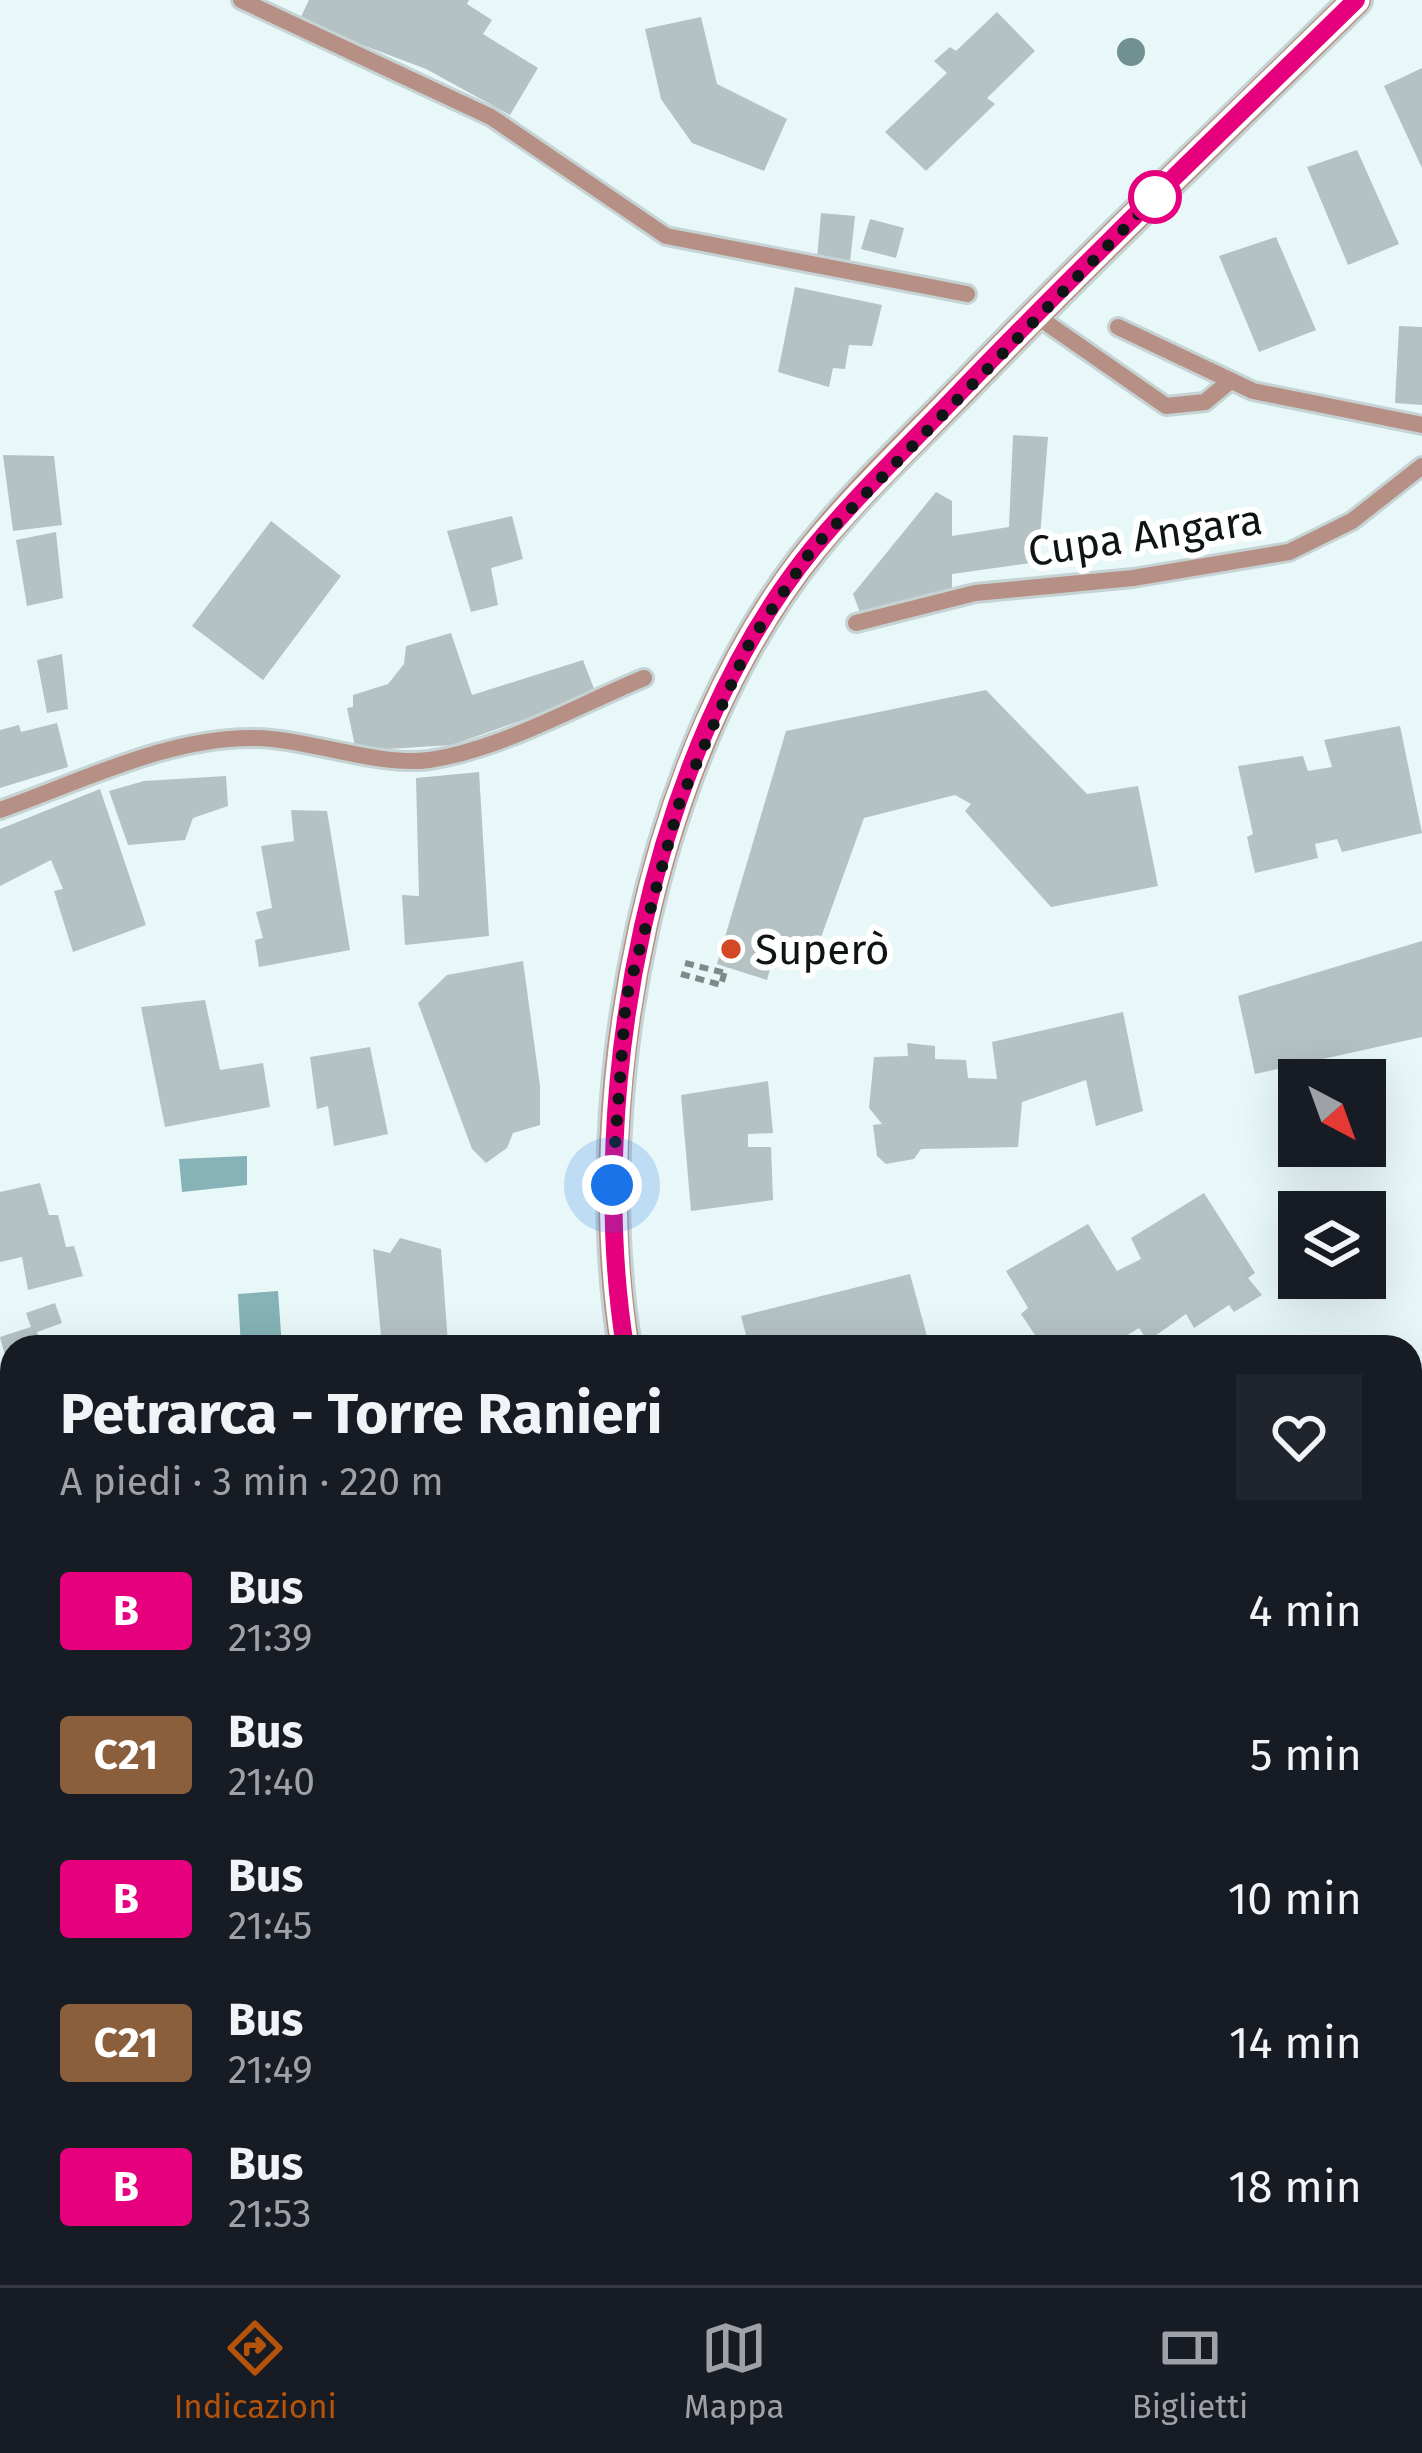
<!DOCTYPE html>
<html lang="it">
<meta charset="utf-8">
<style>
body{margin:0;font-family:"Fira Sans",sans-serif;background:#20242c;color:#f1f3f6;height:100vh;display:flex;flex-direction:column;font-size:45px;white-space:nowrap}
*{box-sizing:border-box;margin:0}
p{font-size:39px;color:#9ea1a6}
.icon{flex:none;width:66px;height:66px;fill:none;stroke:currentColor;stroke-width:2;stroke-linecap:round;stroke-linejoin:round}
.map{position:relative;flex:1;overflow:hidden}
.side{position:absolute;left:0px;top:1335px;width:1422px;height:951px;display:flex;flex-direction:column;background:#171b24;border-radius:36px 36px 0 0;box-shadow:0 12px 48px #0002}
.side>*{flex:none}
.badge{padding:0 24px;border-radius:9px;font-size:42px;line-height:78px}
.needle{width:78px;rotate:139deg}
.fabs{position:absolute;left:1278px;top:1059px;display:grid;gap:24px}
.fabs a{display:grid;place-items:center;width:108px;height:108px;border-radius:0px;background:#171b24;box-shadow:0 12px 48px #0002;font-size:60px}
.you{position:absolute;width:60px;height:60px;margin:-30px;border:9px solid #fff;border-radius:50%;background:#1a73e8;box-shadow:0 0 0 18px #1a73e833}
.map>.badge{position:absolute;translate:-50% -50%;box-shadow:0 0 0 6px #fff}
.round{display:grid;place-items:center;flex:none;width:126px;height:126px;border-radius:0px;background:#20242c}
.headline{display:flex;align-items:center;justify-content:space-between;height:204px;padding:0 60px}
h1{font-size:57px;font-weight:700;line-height:90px}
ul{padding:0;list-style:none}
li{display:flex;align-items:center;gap:36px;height:144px;padding:0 60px}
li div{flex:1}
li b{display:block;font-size:45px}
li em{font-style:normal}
li .badge{min-width:132px;font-weight:700;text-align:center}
.tab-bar{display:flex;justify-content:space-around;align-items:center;height:168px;border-top:3px solid #363941;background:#171b24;font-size:33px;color:#9ea1a6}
.tab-bar a{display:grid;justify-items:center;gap:6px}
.tab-bar .on{color:#b45309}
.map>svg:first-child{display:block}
.green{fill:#c2e3e6}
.water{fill:#85b3b7}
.building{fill:#b4c2c3}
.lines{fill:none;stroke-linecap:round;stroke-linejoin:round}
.service-casing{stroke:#c5d3d4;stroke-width:22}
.minor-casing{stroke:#c5d3d4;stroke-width:36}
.tertiary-casing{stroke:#c5d3d4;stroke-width:36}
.path{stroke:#7f898a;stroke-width:6;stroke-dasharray:9 6;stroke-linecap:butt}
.service{stroke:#b68f85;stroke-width:16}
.minor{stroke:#b68f85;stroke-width:30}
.tertiary{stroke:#b68f85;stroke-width:30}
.tree{fill:#719092}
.line-casing{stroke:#fff;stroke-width:27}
.line{stroke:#e6007e;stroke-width:18}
.walk{stroke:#0f1415;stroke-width:12;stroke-dasharray:0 21.6}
.stop-dot{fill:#fff;stroke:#e6007e;stroke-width:6}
.poi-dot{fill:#d34925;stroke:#fff;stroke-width:4.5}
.labels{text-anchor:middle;stroke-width:12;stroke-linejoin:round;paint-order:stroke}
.street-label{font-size:42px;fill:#0f1415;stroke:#fff}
.poi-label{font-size:42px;fill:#0f1415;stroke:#fff;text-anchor:start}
</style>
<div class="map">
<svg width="1422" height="2285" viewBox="0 0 1422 2285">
<rect width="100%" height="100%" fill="#e8f7f8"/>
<!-- green -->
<path class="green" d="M533,2274H878L877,2285H530Z"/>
<!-- water -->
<path class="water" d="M247,1156V1185L182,1192L179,1159Z
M278,1291L282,1347H241L238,1294Z"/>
<!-- building -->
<path class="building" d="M309,0H469L467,4L492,20L483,34L538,68L510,115L426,69L299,21Z
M997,12L1035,51L987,98L995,104L926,171L885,132L947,73L934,61L950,47L956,51Z
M701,17L717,84L787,119L764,171L692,143L661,99L645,29Z
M1422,68V168L1384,86Z
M1357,150L1399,244L1348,265L1307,167Z
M821,213L855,216L850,262L817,259Z
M870,219L904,228L896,258L861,249Z
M1276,237L1316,330L1259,352L1219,256Z
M795,287L882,305L872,346L849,345L845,369L833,368L829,387L778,372Z
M1399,326L1422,327V405L1395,403Z
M1013,435L1048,437L1038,562L952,574V588L861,615L853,594L936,492L952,501V536L1009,527Z
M3,455L54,456L62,525L13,531Z
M512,516L523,559L491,568L498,605L471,612L447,531Z
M271,521L341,576L263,680L192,626Z
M56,532L63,598L27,606L16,540Z
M451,633L472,695L583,660L596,694L452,745L356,751L347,708L353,707V695L388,684L404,664L406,646Z
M62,654L68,709L47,713L37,660Z
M986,690L1087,794L1138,786L1158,886L1051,907L965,811L971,804L955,795L864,818L810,968L773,958L767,980L717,964L786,731Z
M57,723L68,767L0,788V730L19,725L21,732Z
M1400,726L1422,833L1342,852L1337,839L1315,844L1318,858L1255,873L1247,837L1253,834L1238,766L1303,756L1308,771L1332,767L1324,740Z
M479,772L489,936L405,945L402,895L419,896L416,778Z
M226,776L228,806L193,818L185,840L128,845L109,791L144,781Z
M100,789L146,925L73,952L54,891L63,889L51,860L0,886V829Z
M291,810L327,811L350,950L259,967L255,940L263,938L256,912L272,908L261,846L294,841Z
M1422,941V1037L1255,1074L1238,996Z
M523,961L540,1086V1125L513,1133L507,1148L486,1163L472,1149L418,1003L447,975Z
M205,1000L220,1070L263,1063L270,1107L165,1127L141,1007Z
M1123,1012L1143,1111L1096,1126L1086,1080L1022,1102L1018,1147L921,1149L914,1159L886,1164L877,1156L873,1125L882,1124L869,1108L874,1057L908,1056L907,1043L935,1046V1059L966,1060L968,1078L997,1079L992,1042Z
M370,1047L388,1134L334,1146L328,1106L317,1109L310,1057Z
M768,1081L773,1133L748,1134V1147H771L773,1200L691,1211L681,1095Z
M40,1183L49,1215H58L66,1247L74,1246L83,1276L28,1290L22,1257L0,1262V1192Z
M1204,1193L1255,1273L1248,1278L1262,1295L1234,1312L1229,1305L1194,1328L1186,1314L1148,1341L1139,1328L1108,1347H1097L1091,1339L1079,1347H1043L1021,1314L1028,1308L1006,1271L1088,1224L1117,1271L1141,1259L1131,1238Z
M400,1238L441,1249L448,1343L382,1347L373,1249L390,1253Z
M910,1274L930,1347H749L741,1316Z
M55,1303L62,1323L37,1332L42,1347H12L11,1377L0,1337L31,1327L26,1313Z
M1415,1545L1422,1558V1602L1410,1606L1415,1616L1422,1615V1779L1414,1781L1410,1766V1547Z
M1422,2034V2075L1410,2076V2036Z
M412,2274H485L484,2285H410Z"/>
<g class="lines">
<!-- service casing -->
<g class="service-casing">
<path id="service" d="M241,0L491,117L666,236L967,294
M1035,315L1166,406L1205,402L1229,382
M1118,327L1253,391L1422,425
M856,623L975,593L1133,578L1289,552L1352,521L1422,466
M0,810C80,782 170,736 256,738C309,739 379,767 429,760C502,749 576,706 644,678
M223,2274L253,2285
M96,2285L117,2274
M517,2285L521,2274
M643,2285L646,2274
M718,2285L724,2274
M834,2285L844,2279L862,2285"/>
</g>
<!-- minor casing -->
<g class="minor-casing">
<path id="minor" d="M1410,2100L1422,2099
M1222,2285L1231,2274"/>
</g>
<!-- tertiary casing -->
<g class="tertiary-casing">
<path id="tertiary" d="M625,1347C584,1095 650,748 814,547C859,491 913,440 963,389C1091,256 1225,129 1356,0
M941,2285L942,2274"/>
</g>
<!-- path -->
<path class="path" d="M685,963L725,973
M681,974L721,985L726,967"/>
<!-- service -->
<use href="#service" class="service"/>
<!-- minor -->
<use href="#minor" class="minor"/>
<!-- tertiary -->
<use href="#tertiary" class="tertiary"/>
</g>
<!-- trees -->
<circle class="tree" cx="1131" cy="52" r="14"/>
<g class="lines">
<!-- line casing -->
<g class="line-casing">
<path id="line" d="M625,1347C585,1094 649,749 814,547C858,494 909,445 957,395C1087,260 1222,131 1356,0"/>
</g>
<!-- line -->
<use href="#line" class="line"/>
<!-- walk -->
<path class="walk" d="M612,1185L626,999L680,801L750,642L813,548L1164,188L1155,197"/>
</g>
<!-- markers -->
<circle class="stop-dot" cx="1155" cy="197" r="24"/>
<circle class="poi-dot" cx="731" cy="949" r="12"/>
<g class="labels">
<!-- street labels -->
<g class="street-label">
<text transform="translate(1145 535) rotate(-8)" y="15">Cupa Angara</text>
</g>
<!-- poi labels -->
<g class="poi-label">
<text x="755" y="964">Superò</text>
</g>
</g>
</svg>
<div class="fabs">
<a><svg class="needle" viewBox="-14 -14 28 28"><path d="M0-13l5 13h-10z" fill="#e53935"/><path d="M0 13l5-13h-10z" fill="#9ea1a6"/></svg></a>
<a><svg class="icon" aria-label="layers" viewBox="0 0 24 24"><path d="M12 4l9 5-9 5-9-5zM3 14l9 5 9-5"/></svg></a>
</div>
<div class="you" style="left:612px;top:1185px"></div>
<section class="side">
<div class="headline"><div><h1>Petrarca - Torre Ranieri</h1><p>A piedi · 3 min · 220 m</p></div><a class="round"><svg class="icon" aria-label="heart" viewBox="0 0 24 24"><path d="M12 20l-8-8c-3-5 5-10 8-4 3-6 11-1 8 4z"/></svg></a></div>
<ul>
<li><span class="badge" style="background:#e6007e;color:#fff">B</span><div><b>Bus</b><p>21:39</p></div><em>4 min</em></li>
<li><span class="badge" style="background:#8b5e3c;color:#fff">C21</span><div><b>Bus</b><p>21:40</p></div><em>5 min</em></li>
<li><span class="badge" style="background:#e6007e;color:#fff">B</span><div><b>Bus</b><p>21:45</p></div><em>10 min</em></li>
<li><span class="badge" style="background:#8b5e3c;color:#fff">C21</span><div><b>Bus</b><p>21:49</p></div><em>14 min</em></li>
<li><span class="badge" style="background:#e6007e;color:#fff">B</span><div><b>Bus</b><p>21:53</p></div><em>18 min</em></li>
</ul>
</section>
</div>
<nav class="tab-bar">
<a class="on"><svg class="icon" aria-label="directions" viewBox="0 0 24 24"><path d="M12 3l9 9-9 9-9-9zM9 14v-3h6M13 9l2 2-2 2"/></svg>Indicazioni</a>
<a><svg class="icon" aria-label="map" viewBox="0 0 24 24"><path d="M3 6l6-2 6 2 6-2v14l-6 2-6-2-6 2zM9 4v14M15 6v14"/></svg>Mappa</a>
<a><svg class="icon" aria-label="tickets" viewBox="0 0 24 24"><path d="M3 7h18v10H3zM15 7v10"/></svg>Biglietti</a>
</nav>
